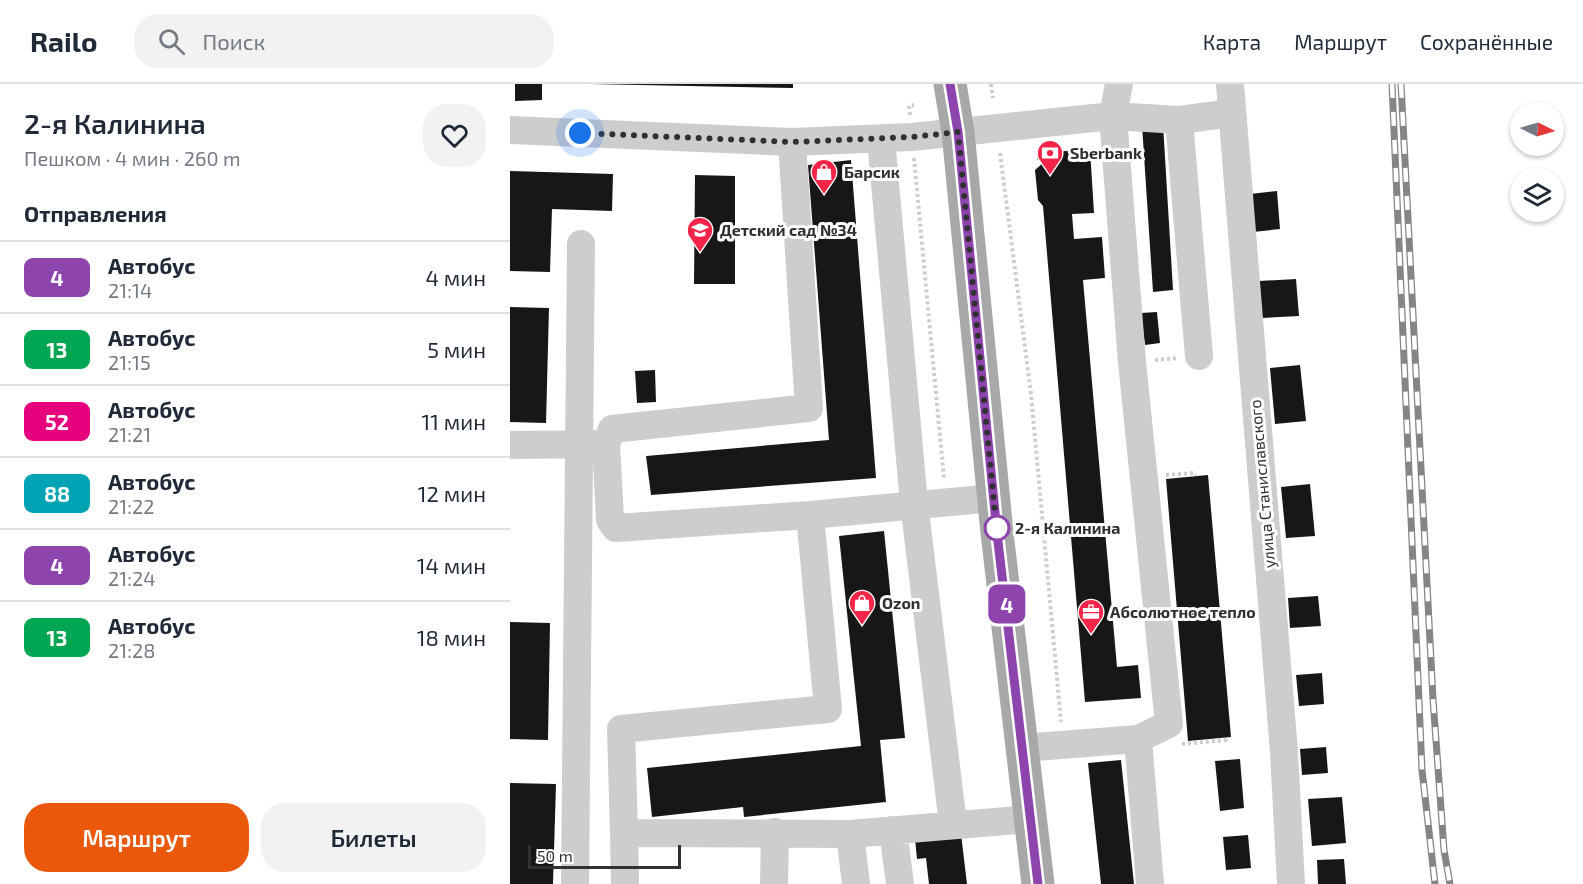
<!DOCTYPE html>
<html lang="ru">
<meta charset="utf-8">
<style>
body{margin:0;font-family:"Exo 2",sans-serif;background:#f2f2f3;color:#1f2937;height:100vh;display:flex;flex-direction:column;font-size:22px;white-space:nowrap}
*{box-sizing:border-box;margin:0}
p{font-size:20px;color:#747a83}
.icon{flex:none;width:33px;height:33px;fill:none;stroke:currentColor;stroke-width:2;stroke-linecap:round;stroke-linejoin:round}
.map{position:relative;flex:1;overflow:hidden}
.side{display:flex;flex-direction:column;background:#fff;width:510px}
.side>*{flex:none}
.badge{padding:0 12px;border-radius:9px;font-size:21px;line-height:39px}
.needle{width:39px;rotate:95deg}
.controls{position:absolute;left:1000px;top:18px;display:grid;gap:12px}
.controls a{display:grid;place-items:center;width:54px;height:54px;border-radius:50%;background:#fff;box-shadow:0 2px 4px #0004;font-size:30px}
.scale{position:absolute;left:18px;bottom:15px;width:153px;box-sizing:border-box;padding-left:6px;border:3px solid #303030;border-top:0;font-size:16px;line-height:21px;white-space:nowrap;color:#303030;-webkit-text-stroke:4px #fff;paint-order:stroke}
.you{position:absolute;width:30px;height:30px;margin:-15px;border:4px solid #fff;border-radius:50%;background:#1a73e8;box-shadow:0 0 0 9px #1a73e833}
.map>.badge{position:absolute;translate:-50% -50%;box-shadow:0 0 0 3px #fff}
h2{padding:0 24px;font-size:22px;line-height:54px}
.round{display:grid;place-items:center;flex:none;width:63px;height:63px;border-radius:24px;background:#f2f2f3}
.overview{display:flex;align-items:center;justify-content:space-between;height:102px;padding:0 24px}
h1{font-size:28px;font-weight:600;line-height:45px}
.button{display:flex;gap:12px;margin-top:auto;padding:12px 24px}
.button a{flex:1;height:69px;border-radius:24px;background:#ea580c;color:#fff;font-size:24px;font-weight:600;line-height:69px;text-align:center}
.button a+a{background:#f2f2f3;color:#1f2937}
ul{padding:0;list-style:none}
li{display:flex;align-items:center;gap:18px;height:72px;padding:0 24px;border-top:2px solid #e0e1e3}
li div{flex:1}
li b{display:block;font-size:22px}
li em{font-style:normal}
li .badge{min-width:66px;font-weight:700;text-align:center}
header{display:flex;align-items:center;gap:36px;box-sizing:border-box;height:84px;padding:0 30px;background:#fff;border-bottom:2px solid #e0e1e3}
header strong{font-size:28px}
nav{display:flex;gap:33px;margin-inline-start:auto;font-size:21px}
.search{width:420px;height:54px;background:#f2f2f3;display:flex;align-items:center;gap:15px;box-sizing:border-box;padding:0 21px;border-radius:24px;color:#747a83;font-size:22px}
main{display:flex;flex:1;min-height:0}
.map>svg:first-child{display:block}
.building{fill:#171717}
.lines{fill:none;stroke-linecap:round;stroke-linejoin:round}
.path{stroke:#cdcdcd;stroke-width:4;stroke-dasharray:3 3;stroke-linecap:butt}
.minor{stroke:#cdcdcd;stroke-width:28}
.major{stroke:#a8a8a8;stroke-width:33}
.rail-casing{stroke:#858585;stroke-width:7}
.rail{stroke:#fff;stroke-width:4.5;stroke-dasharray:14;stroke-linecap:butt}
.line-casing{stroke:#fff;stroke-width:14}
.line{stroke:#8e44ad;stroke-width:9}
.walk{stroke:#303030;stroke-width:6;stroke-dasharray:0 10.8}
.stop-dot{fill:#fff;stroke:#8e44ad;stroke-width:3}
.labels{text-anchor:middle;stroke-width:6;stroke-linejoin:round;paint-order:stroke}
.poi-label{font-size:16px;font-weight:bold;fill:#303030;stroke:#fff;text-anchor:start}
.street-label{font-size:16px;fill:#303030;stroke:#fff}
.stop-label{font-size:16px;font-weight:bold;fill:#303030;stroke:#fff;text-anchor:start}
</style>
<header>
<strong>Railo</strong>
<div class="search"><svg class="icon" aria-label="search" viewBox="0 0 24 24"><circle cx="10" cy="10" r="6"/><path d="M15 15l6 6"/></svg>Поиск</div>
<nav><a>Карта</a><a>Маршрут</a><a>Сохранённые</a></nav>
</header>
<main>
<section class="side">
<div class="overview"><div><h1>2-я Калинина</h1><p>Пешком · 4 мин · 260 m</p></div><a class="round"><svg class="icon" aria-label="heart" viewBox="0 0 24 24"><path d="M12 20l-8-8c-3-5 5-10 8-4 3-6 11-1 8 4z"/></svg></a></div>
<h2>Отправления</h2>
<ul>
<li><span class="badge" style="background:#8e44ad;color:#fff">4</span><div><b>Автобус</b><p>21:14</p></div><em>4 мин</em></li>
<li><span class="badge" style="background:#00a651;color:#fff">13</span><div><b>Автобус</b><p>21:15</p></div><em>5 мин</em></li>
<li><span class="badge" style="background:#e6007e;color:#fff">52</span><div><b>Автобус</b><p>21:21</p></div><em>11 мин</em></li>
<li><span class="badge" style="background:#00a3b4;color:#fff">88</span><div><b>Автобус</b><p>21:22</p></div><em>12 мин</em></li>
<li><span class="badge" style="background:#8e44ad;color:#fff">4</span><div><b>Автобус</b><p>21:24</p></div><em>14 мин</em></li>
<li><span class="badge" style="background:#00a651;color:#fff">13</span><div><b>Автобус</b><p>21:28</p></div><em>18 мин</em></li>
</ul>
<div class="button"><a>Маршрут</a><a>Билеты</a></div>
</section>
<div class="map">
<svg width="1073" height="800" viewBox="0 0 1073 800">
<rect width="100%" height="100%" fill="#fff"/>
<!-- building -->
<path class="building" d="M5,0H32V16L5,17Z
M80,0H283V4Z
M653,40L663,206L643,208L632,41Z
M580,65L584,129L562,130L564,155L592,153L595,194L573,196L607,583L628,581L631,614L575,618L533,122L528,116L525,86L533,79L527,75L532,69Z
M341,76L366,394L141,411L136,372L319,356L298,81Z
M0,87L103,90L102,127L42,125L40,188L0,187Z
M185,91L225,92V200H184Z
M767,107L770,145L743,148L740,110Z
M786,195L789,232L751,234L749,197Z
M0,223L39,224L36,339L0,338Z
M647,228L650,259L635,261L631,229Z
M790,281L796,337L765,340L760,284Z
M145,286L146,318L127,319L125,287Z
M698,391L721,653L678,657L656,395Z
M800,400L805,452L776,454L771,403Z
M374,447L395,654L370,656L376,718L234,733L233,723L142,733L137,684L351,662L329,452Z
M808,512L811,542L780,544L778,514Z
M0,538L40,539L38,656L0,655Z
M812,589L814,620L789,622L786,591Z
M816,663L818,689L792,691L790,665Z
M730,675L734,724L710,727L705,677Z
M611,676L624,800H591L578,679Z
M0,699L46,700L43,800H0Z
M832,713L836,759L802,762L798,715Z
M451,750L457,800H419L416,774L407,775L405,755Z
M738,751L741,784L716,786L713,753Z
M834,775L836,800H808L807,776Z"/>
<g class="lines">
<!-- path -->
<path class="path" d="M481,0L483,14
M400,31L399,22L404,21
M490,69L521,310L551,638
M404,74L434,395
M645,276L668,274
M656,391L684,389L685,392
M672,660L716,656V653"/>
<!-- minor -->
<path class="minor" d="M609,0L603,32L622,278L659,640L628,655L640,800
M720,0L774,668L781,800
M669,36L689,272
M0,46L282,58L402,53L603,32L669,36L722,29
M371,55L404,419L443,740
M96,360L102,345L299,324L282,58
M0,361L96,360L100,436L106,444L300,431L484,414
M300,431L318,625L111,645L114,749L340,750L520,735
M512,664L628,655
M383,746L390,800
M114,749L115,800
M340,750L346,800
M65,800L71,160
M264,800L265,748"/>
<!-- major -->
<path class="major" d="M440,0L448,48L487,449L528,800"/>
<!-- rail casing -->
<g class="rail-casing">
<path id="rail" d="M882,0L912,686L925,800
M891,0L923,615L934,766L940,800"/>
</g>
<!-- rail -->
<use href="#rail" class="rail"/>
</g>
<g class="lines">
<!-- line casing -->
<g class="line-casing">
<path id="line" d="M440,0L448,48L487,449L528,800"/>
</g>
<!-- line -->
<use href="#line" class="line"/>
<!-- walk -->
<path class="walk" d="M70,49L282,58L402,53L448,48L487,449V444"/>
</g>
<!-- icons -->
<defs>
<g id="bank-pin" transform="scale(1.35)"><path d="M0 17L-7.5 6A9.5 9.5 0 1 1 7.5 6Z" fill="#f42548" stroke="#fff"/><path d="M-6-4H6V4H-6ZM0-2.3a2.3 2.3 0 1 0 0 4.6a2.3 2.3 0 1 0 0-4.6Z" fill="#fff"/></g>
<g id="shop-pin" transform="scale(1.35)"><path d="M0 17L-7.5 6A9.5 9.5 0 1 1 7.5 6Z" fill="#f42548" stroke="#fff"/><path d="M-5-2.5h2.3a2.7 3.5 0 0 1 5.4 0H5L5.5 6h-11ZM-1.5-2.5h3a1.5 2.3 0 0 0-3 0Z" fill="#fff"/></g>
<g id="school-pin" transform="scale(1.35)"><path d="M0 17L-7.5 6A9.5 9.5 0 1 1 7.5 6Z" fill="#f42548" stroke="#fff"/><path d="M0-5L7-2L0 1L-7-2ZM-4 1L0 2.5L4 1V4Q0 6-4 4Z" fill="#fff"/></g>
<g id="office-pin" transform="scale(1.35)"><path d="M0 17L-7.5 6A9.5 9.5 0 1 1 7.5 6Z" fill="#f42548" stroke="#fff"/><path d="M-6-3h4V-5.5h4V-3h4V5H-6ZM-1-4.5V-3h2v-1.5ZM-6 0V1H6V0Z" fill="#fff"/></g>
</defs>
<g fill-rule="evenodd">
<use href="#bank-pin" x="540" y="69"/>
<use href="#shop-pin" x="314" y="88"/>
<use href="#school-pin" x="190" y="146"/>
<use href="#shop-pin" x="352" y="519"/>
<use href="#office-pin" x="581" y="528"/>
</g>
<!-- markers -->
<circle class="stop-dot" cx="487" cy="444" r="12"/>
<g class="labels">
<!-- poi labels -->
<g class="poi-label">
<text x="560" y="75">Sberbank</text>
<text x="334" y="94">Барсик</text>
<text x="210" y="152">Детский сад №34</text>
<text x="372" y="525">Ozon</text>
<text x="600" y="534">Абсолютное тепло</text>
</g>
<!-- street labels -->
<g class="street-label">
<text transform="translate(752 400) rotate(-95)" y="6">улица Станиславского</text>
</g>
<!-- stop labels -->
<g class="stop-label">
<text x="505" y="450">2-я Калинина</text>
</g>
</g>
</svg>
<div class="controls">
<a><svg class="needle" viewBox="-14 -14 28 28"><path d="M0-13l5 13h-10z" fill="#e53935"/><path d="M0 13l5-13h-10z" fill="#747a83"/></svg></a>
<a><svg class="icon" aria-label="layers" viewBox="0 0 24 24"><path d="M12 4l9 5-9 5-9-5zM3 14l9 5 9-5"/></svg></a>
</div>
<div class="scale">50 m</div>
<div class="you" style="left:70px;top:49px"></div>
<b class="badge" style="left:497px;top:520px;background:#8e44ad;color:#fff">4</b>
</div>
</main>
